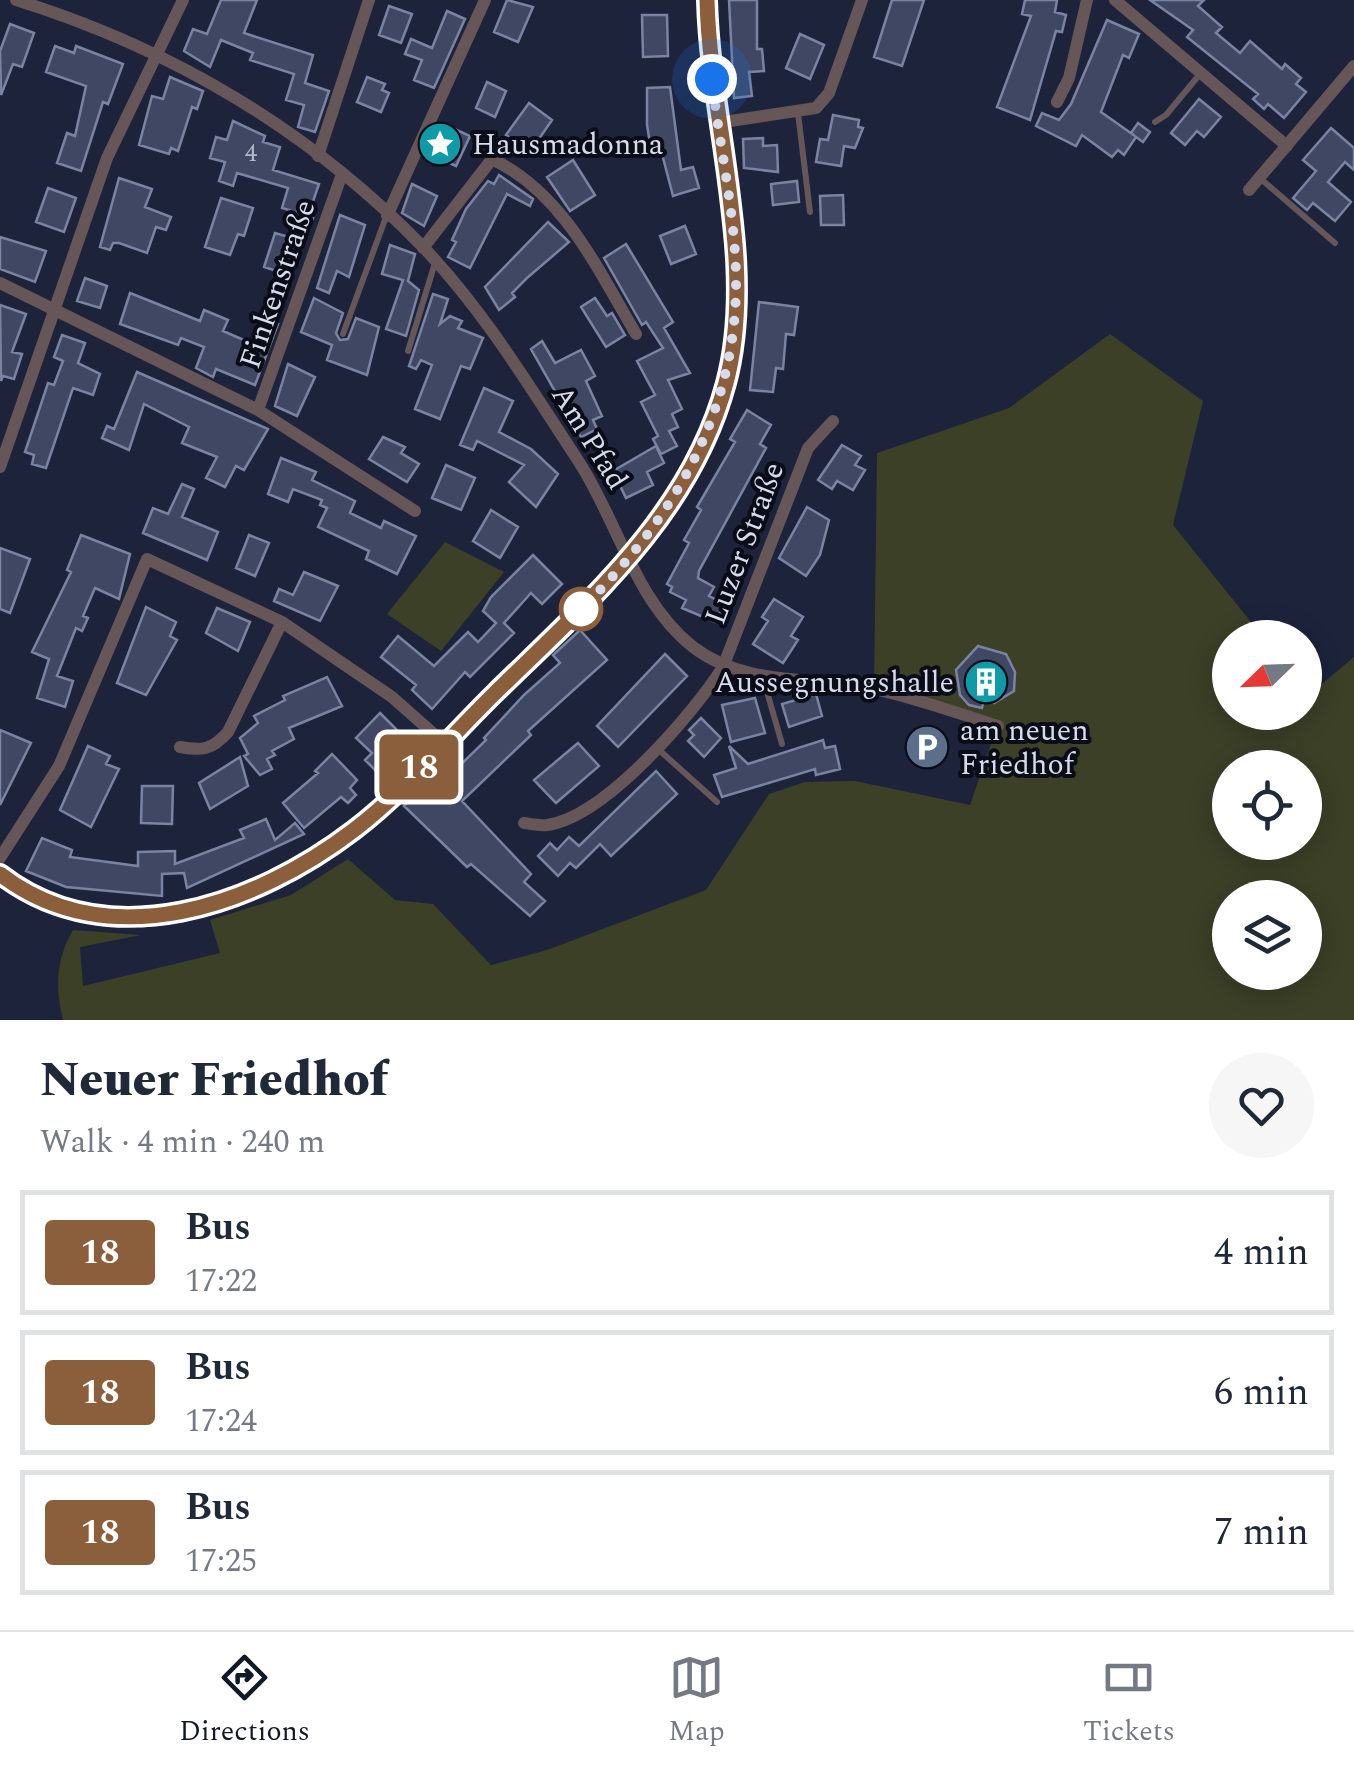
<!DOCTYPE html>
<meta charset="utf-8">
<style>
body{margin:0;font-family:Spectral,serif;background:#f6f6f7;color:#1f2937;height:100vh;display:flex;flex-direction:column;font-size:38px;white-space:nowrap}
*{box-sizing:border-box;margin:0}
p{font-size:32px;color:#747a83}
.icon{flex:none;width:55px;height:55px;fill:none;stroke:currentColor;stroke-width:2;stroke-linecap:round;stroke-linejoin:round}
.map{position:relative;height:1020px;overflow:hidden}
.details{display:flex;flex-direction:column;background:#fff;flex:1}
.details>*{flex:none}
.badge{padding:0 20px;border-radius:8px;font-size:35px;line-height:65px}
.needle{width:65px;rotate:247deg}
.fabs{position:absolute;left:1212px;top:620px;display:grid;gap:20px}
.fabs a{display:grid;place-items:center;width:110px;height:110px;border-radius:50%;background:#fff;box-shadow:0 5px 25px #0003;font-size:50px}
.you{position:absolute;width:50px;height:50px;margin:-25px;border:8px solid #fff;border-radius:50%;background:#1a73e8;box-shadow:0 0 0 15px #1a73e833}
.map>.badge{position:absolute;translate:-50% -50%;box-shadow:0 0 0 5px #fff}
.round{display:grid;place-items:center;flex:none;width:105px;height:105px;border-radius:52px;background:#f6f6f7}
.head{display:flex;align-items:center;justify-content:space-between;height:170px;padding:0 40px}
h1{font-size:48px;font-weight:800;line-height:75px}
ul{padding:0;list-style:none}
li{display:flex;align-items:center;gap:30px;height:125px;margin:0 20px 15px;padding:0 20px;border:5px solid #e0e1e3;border-radius:0px}
li div{flex:1}
li b{display:block;font-size:38px}
li em{font-style:normal}
li .badge{min-width:110px;font-weight:700;text-align:center}
.menu{display:flex;justify-content:space-around;align-items:center;height:140px;border-top:2px solid #e0e1e3;background:#fff;font-size:28px;color:#747a83}
.menu a{display:grid;justify-items:center;gap:5px}
.menu .on{color:#111827}
.map>svg:first-child{display:block}
.green{fill:#3c4027;fill-rule:evenodd}
.building{fill:#3f4763;stroke:#7a84a2;stroke-width:2.5}
.lines{fill:none;stroke-linecap:round;stroke-linejoin:round}
.service{stroke:#665658;stroke-width:6}
.minor{stroke:#665658;stroke-width:12}
.line-casing{stroke:#fff;stroke-width:22}
.line{stroke:#8b5e3c;stroke-width:15}
.walk{stroke:#d7dced;stroke-width:10;stroke-dasharray:0 18}
.stop-dot{fill:#fff;stroke:#8b5e3c;stroke-width:5}
.labels{text-anchor:middle;stroke-width:8;stroke-linejoin:round;paint-order:stroke}
.number-label{font-size:25px;fill:#b1b7ca}
.poi-label{font-size:30px;fill:#d7dced;stroke:#0a0d18;text-anchor:start}
.street-label{font-size:30px;fill:#d7dced;stroke:#0a0d18}
</style>
<div class="map">
<svg width="1354" height="1020" viewBox="0 0 1354 1020">
<rect width="100%" height="100%" fill="#1c233b"/>
<!-- green -->
<path class="green" d="M1110,334L1203,401L1173,525L1263,637L1230,638V712H1305V685L1312,692L1354,657V1020H63C55,988 56,959 73,930L141,935L80,947L83,986L220,953L210,920L291,895L348,859L395,900L433,904L491,965L547,950L706,890L769,794L805,782L855,781L970,805L997,726L874,689L877,453L1009,408ZM1230,768H1305V842H1230ZM1230,898H1305V972H1230Z
M445,542L504,572L441,651L387,614Z"/>
<!-- building -->
<path class="building" d="M221,0H257L244,33L313,55L305,83L329,91L315,132L298,127L304,105L286,100L294,74L250,60L253,53L221,40L210,67L184,51L193,29L207,34Z
M507,0L533,7L518,42L494,32Z
M729,0H757V49H762L764,71L749,72L752,96L734,98Z
M892,0H924L902,66L874,57Z
M1025,0H1057L1055,12L1066,15L1062,32L1056,31L1030,120L997,107L1031,16L1022,14Z
M1150,0H1204L1198,6L1222,27L1216,33L1240,53L1250,41L1282,69L1285,64L1301,78L1296,84L1306,92L1284,118L1268,104L1264,109L1253,99L1258,94L1187,37L1193,30Z
M389,6L412,14L401,43L379,35Z
M447,11L465,19L434,88L414,80L422,60L405,54L411,39L432,48Z
M642,15H667L668,56L643,57Z
M1107,20L1139,34L1129,58L1123,55L1101,112L1135,136L1131,133L1138,123L1150,132L1143,142L1136,137L1124,155L1118,150L1112,157L1082,135L1076,146L1036,126L1042,113L1059,120L1071,104Z
M10,24L34,33L22,67L13,64L1,95L0,51Z
M800,34L824,45L810,79L786,68Z
M55,46L74,53L76,46L123,64L108,104L103,102L81,171L57,163L67,133L75,136L86,86L46,72Z
M170,77L203,91L197,109L192,107L178,151L171,148L169,154L139,145L152,96L163,99Z
M367,77L385,84L382,90L389,93L381,112L357,102Z
M487,82L506,91L495,117L476,108Z
M670,87L681,170L693,167L699,188L673,196L662,154L652,156L647,125V88Z
M1199,99L1221,117L1204,137L1197,131L1185,145L1171,133Z
M529,103L552,120L530,152L506,135Z
M833,115L859,120L858,127L863,128L855,148L844,146L841,166L816,162L820,139L828,140Z
M233,121L265,136L263,142L280,147L273,170L319,184L308,216L282,208L288,188L237,173L233,186L219,181L225,162L210,158L216,137L227,140Z
M448,126L470,136L456,166L434,156Z
M1331,128L1354,148V170L1345,162L1328,182L1351,202L1335,221L1313,203L1307,210L1293,198L1316,171L1303,160Z
M763,138V146L777,145L778,172L744,168L743,139Z
M573,160L595,195L570,211L547,177Z
M499,175L533,199L530,206L507,194L470,268L448,257L456,242L452,240L466,209L488,181L494,184Z
M119,178L152,189L145,207L171,217L166,230L156,227L147,253L119,243H113L110,250L100,247Z
M797,181L799,202L773,205L771,184Z
M412,184L437,196L424,226L402,213Z
M48,188L76,198L64,232L36,222Z
M843,195L844,225H821L820,196Z
M221,198L253,208L244,236L238,234L230,255L205,247Z
M297,212L313,218L289,275L264,267L275,233L289,237Z
M340,215L365,225L349,277L337,271L329,293L317,288Z
M548,222L569,242L527,278L512,293L515,297L499,310L485,287Z
M685,226L696,254L671,264L660,236Z
M0,237L46,251L35,282L0,269Z
M626,244L673,322L664,328L690,373L668,380L682,409L672,414L678,427L669,431L677,446L661,454L653,439L658,436L641,402L655,395L637,361L663,348L646,322L642,325L604,258Z
M390,245L415,254L408,281L419,290L406,336L386,329L403,280L382,274Z
M85,278L107,286L100,308L77,301Z
M130,293L200,321L204,310L228,320L223,331L253,344L263,318L278,324L255,385L216,369L213,377L196,368L204,347L181,338L178,345L120,324Z
M433,294L448,299L440,324L450,316L462,321L458,328L483,338L470,369L461,366L440,419L415,409L432,365L421,360L416,369L409,366Z
M314,298L343,313L336,333L340,340L348,339L356,318L379,327L367,375L327,360L332,345L301,332Z
M595,298L607,316L612,313L625,335L606,347L581,307Z
M759,302L798,307L794,335L786,334L783,369L776,368L773,392L750,390Z
M0,305L26,314L12,352L22,354L14,379L3,376L1,381Z
M62,335L85,343L78,363L100,374L93,395L73,388L46,468L32,464L34,455L25,452L48,383L54,385L63,361L54,357Z
M542,341L555,363L581,350L595,376L586,381L602,416L593,420L597,429L581,437L531,349Z
M288,364L315,377L297,416L275,406Z
M137,372L268,429L244,470L236,466L225,487L206,478L217,457L182,443L189,427L144,404L129,450L102,438L107,426L114,429Z
M484,388L513,401L499,432L531,449L558,474L536,507L509,482L524,465L477,441L473,450L460,445Z
M747,410L771,425L760,444L766,448L699,571L698,578L714,587L709,596L725,604L715,622L682,608L686,600L670,592L672,587L667,584L689,543L684,540L701,510L697,507L735,442L730,439Z
M383,437L405,447L401,453L419,464L407,482L369,459Z
M842,445L861,456L855,465L865,470L853,490L837,481L832,489L818,480Z
M656,446L664,463L647,472L653,485L626,498L613,471Z
M281,458L316,472L312,480L355,501L350,513L381,528L384,521L416,536L397,574L366,559L369,551L318,527L327,508L320,505L322,500L293,489L288,502L268,494Z
M446,465L475,478L461,510L432,498Z
M182,484L194,489L182,517L218,532L207,560L143,533L153,508L168,514Z
M807,507L829,520L820,555L806,576L779,558Z
M491,510L518,527L500,558L473,541Z
M81,535L130,554L119,599L95,588L83,616L88,618L82,631L76,628L57,676L73,681L65,707L37,698L49,659L32,652L71,572L67,570Z
M249,535L269,543L255,576L236,568Z
M0,548L30,559L10,613L0,609Z
M533,555L562,584L542,604L531,593L504,623L514,633L470,677L465,672L432,709L412,690L416,685L381,657L398,636L434,666L468,632L478,642L496,623L483,611L491,597Z
M304,572L338,586L320,621L274,601L279,589L293,595Z
M774,599L803,617L791,636L798,640L783,663L753,644L768,621L762,617Z
M146,607L176,622L170,636L177,640L146,695L117,683Z
M217,608L250,622L238,651L206,633Z
M580,630L607,660L528,731L531,735L462,801L531,874L524,882L545,901L530,916L471,864L467,867L404,806L434,777L441,784L486,740L484,738L524,695L560,663L553,655Z
M978,646L1006,654L1015,672L1014,691L994,703L984,698L982,708L969,705L960,695L956,670Z
M665,654L687,676L618,747L597,726Z
M327,677L342,706L289,728L294,739L272,751L275,755L267,759L272,769L260,775L244,756L248,754L240,738L258,723L254,716L285,700L283,696Z
M816,694L822,716L789,727L782,704Z
M755,698L765,733L731,742L722,705Z
M380,713L399,732L377,755L386,764L378,773L365,760L372,753L356,738Z
M701,718L721,738L704,757L688,741L694,735L689,730Z
M0,730L31,743L0,805Z
M823,740L825,748L835,746L840,769L816,775L815,769L722,797L714,775L736,768L729,746L748,764Z
M578,743L599,766L556,803L534,780Z
M88,746L110,756L106,764L119,769L91,827L60,810Z
M332,754L357,780L350,788L356,795L348,803L341,797L304,828L283,803L318,773L315,771Z
M240,757L248,786L210,809L199,783Z
M656,771L677,794L611,856L600,844L576,868L570,863L558,876L538,856L550,843L557,850L569,837L579,846Z
M142,786H173L172,824L141,823Z
M266,819L275,840L295,823L304,834L187,888L184,873L162,874V896L66,887L26,871L42,838L72,850L70,857L138,866V852L175,851V864L244,838L240,830Z"/>
<g class="lines">
<!-- service -->
<path class="service" d="M798,113L810,212
M1155,122L1166,115L1200,74
M1261,179L1335,243
M343,334L386,217
M408,351L435,263
M763,678L782,744
M658,749L717,802"/>
<!-- minor -->
<path class="minor" d="M16,0C171,48 311,131 424,248C485,312 531,389 579,462C618,522 635,601 693,647C745,687 814,676 874,689C916,698 957,713 998,726
M1115,0L1287,146
M1057,102L1069,78L1087,0
M717,123L816,108L829,93L862,0
M318,156L369,0
M1249,190L1354,66
M387,216L485,0
M423,248L492,159C563,193 597,268 636,334
M0,283L258,410L415,511
M258,410L342,174
M0,467L107,158L183,0
M180,747C202,751 212,750 228,732L282,622
M524,823C531,824 540,826 547,825C605,817 693,714 723,667L808,448L833,421
M0,858L59,766L147,559L282,622L392,697L444,743
M0,874C108,958 257,905 354,830C405,791 449,738 495,693C588,602 692,514 726,383C758,259 710,125 707,0"/>
</g>
<g class="lines">
<!-- line casing -->
<g class="line-casing">
<path id="line" d="M0,874C109,958 256,905 354,830C405,791 449,738 495,693C588,602 691,514 726,383C758,263 710,123 707,0"/>
</g>
<!-- line -->
<use href="#line" class="line"/>
<!-- walk -->
<path class="walk" d="M581,609L578,612C673,521 738,411 736,277C735,211 719,144 712,79"/>
</g>
<!-- icons -->
<defs>
<g id="sight-disc" transform="scale(2.25)"><circle r="9.5" fill="#0f9aa8" stroke="#0a0d18"/><path d="M0-6L1.8-2.2L6-1.7L2.9 1.2L3.7 5.4L0 3.3L-3.7 5.4L-2.9 1.2L-6-1.7L-1.8-2.2Z" fill="#fff"/></g>
<g id="building-disc" transform="scale(2.25)"><circle r="9.5" fill="#0f9aa8" stroke="#0a0d18"/><path d="M-4-6H4V6H1V3H-1V6H-4ZM-2.5-4.3h1.7v1.8h-1.7ZM.8-4.3h1.7v1.8H.8ZM-2.5-1h1.7V.8h-1.7ZM.8-1h1.7V.8H.8Z" fill="#fff"/></g>
<g id="parking-disc" transform="scale(2.25)"><circle r="9.5" fill="#5c6f8a" stroke="#0a0d18"/><path d="M-3.5-5.5H1a3.5 3.5 0 0 1 0 7H-1V5.5H-3.5ZM-1-3.4V-.6H.8a1.4 1.4 0 0 0 0-2.8Z" fill="#fff"/></g>
</defs>
<g fill-rule="evenodd">
<use href="#sight-disc" x="440" y="144"/>
<use href="#building-disc" x="986" y="682"/>
<use href="#parking-disc" x="927" y="747"/>
</g>
<!-- markers -->
<circle class="stop-dot" cx="581" cy="609" r="20"/>
<g class="labels">
<!-- number labels -->
<g class="number-label">
<text x="251" y="161">4</text>
</g>
<!-- poi labels -->
<g class="poi-label">
<text x="472" y="154">Hausmadonna</text>
<text x="954" y="692" text-anchor="end">Aussegnungshalle</text>
<text x="960" y="740">am neuen<tspan x="960" dy="34">Friedhof</tspan></text>
</g>
<!-- street labels -->
<g class="street-label">
<text transform="translate(277 284) rotate(-71)" y="10">Finkenstraße</text>
<text transform="translate(590 437) rotate(58)" y="10">Am Pfad</text>
<text transform="translate(744 543) rotate(-69)" y="10">Luzer Straße</text>
</g>
</g>
</svg>
<div class="fabs">
<a><svg class="needle" viewBox="-14 -14 28 28"><path d="M0-13l5 13h-10z" fill="#e53935"/><path d="M0 13l5-13h-10z" fill="#747a83"/></svg></a>
<a><svg class="icon" aria-label="locate" viewBox="0 0 24 24"><circle cx="12" cy="12" r="6"/><path d="M12 2v4M12 18v4M2 12h4M18 12h4"/></svg></a>
<a><svg class="icon" aria-label="layers" viewBox="0 0 24 24"><path d="M12 4l9 5-9 5-9-5zM3 14l9 5 9-5"/></svg></a>
</div>
<div class="you" style="left:712px;top:79px"></div>
<b class="badge" style="left:419px;top:767px;background:#8b5e3c;color:#fff">18</b>
</div>
<section class="details">
<div class="head"><div><h1>Neuer Friedhof</h1><p>Walk · 4 min · 240 m</p></div><a class="round"><svg class="icon" aria-label="heart" viewBox="0 0 24 24"><path d="M12 20l-8-8c-3-5 5-10 8-4 3-6 11-1 8 4z"/></svg></a></div>
<ul>
<li><span class="badge" style="background:#8b5e3c;color:#fff">18</span><div><b>Bus</b><p>17:22</p></div><em>4 min</em></li>
<li><span class="badge" style="background:#8b5e3c;color:#fff">18</span><div><b>Bus</b><p>17:24</p></div><em>6 min</em></li>
<li><span class="badge" style="background:#8b5e3c;color:#fff">18</span><div><b>Bus</b><p>17:25</p></div><em>7 min</em></li>
</ul>
</section>
<nav class="menu">
<a class="on"><svg class="icon" aria-label="directions" viewBox="0 0 24 24"><path d="M12 3l9 9-9 9-9-9zM9 14v-3h6M13 9l2 2-2 2"/></svg>Directions</a>
<a><svg class="icon" aria-label="map" viewBox="0 0 24 24"><path d="M3 6l6-2 6 2 6-2v14l-6 2-6-2-6 2zM9 4v14M15 6v14"/></svg>Map</a>
<a><svg class="icon" aria-label="tickets" viewBox="0 0 24 24"><path d="M3 7h18v10H3zM15 7v10"/></svg>Tickets</a>
</nav>
